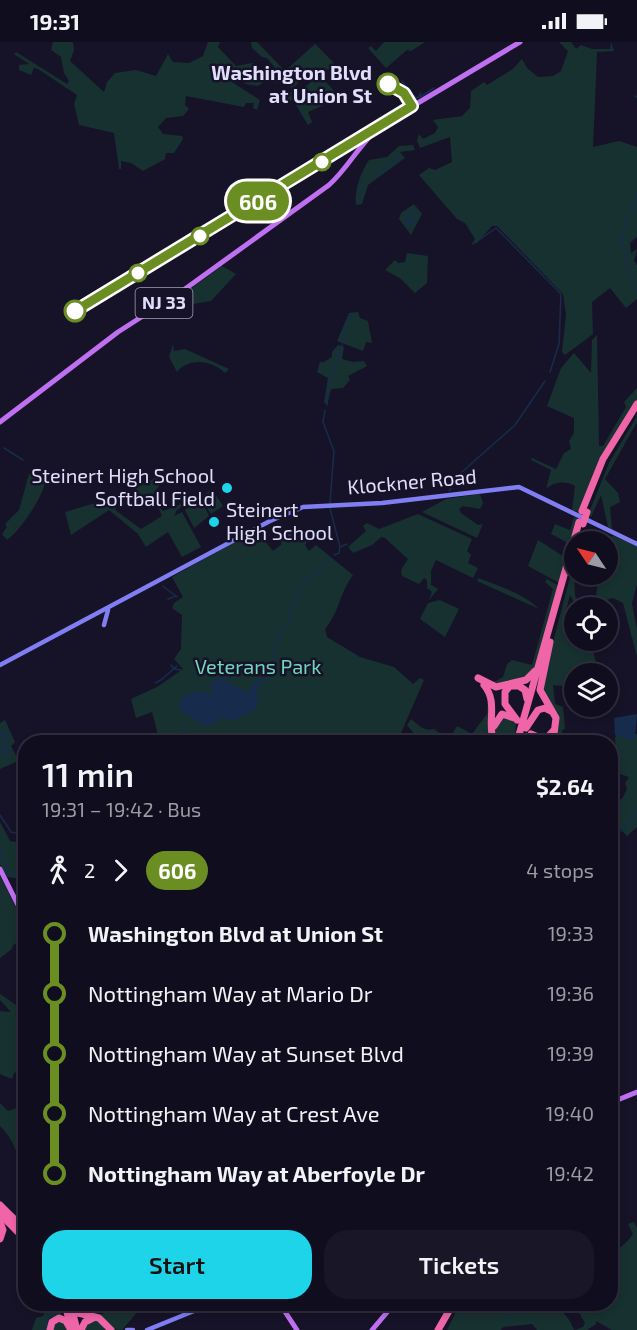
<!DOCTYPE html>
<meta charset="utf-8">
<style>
body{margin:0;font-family:"Exo 2",sans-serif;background:#191727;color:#f1f3f6;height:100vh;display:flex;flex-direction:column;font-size:22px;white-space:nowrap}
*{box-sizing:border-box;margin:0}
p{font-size:20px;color:#9c9ca4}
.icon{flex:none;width:33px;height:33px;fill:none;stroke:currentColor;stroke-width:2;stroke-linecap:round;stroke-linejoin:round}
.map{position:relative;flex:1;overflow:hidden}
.panel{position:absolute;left:18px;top:693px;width:600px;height:576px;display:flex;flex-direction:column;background:#100e1e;border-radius:24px;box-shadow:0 3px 9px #0003,0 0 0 2px #302e3c}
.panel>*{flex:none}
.badge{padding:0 12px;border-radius:20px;font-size:21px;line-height:39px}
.needle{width:39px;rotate:305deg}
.fabs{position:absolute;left:564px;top:489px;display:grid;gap:12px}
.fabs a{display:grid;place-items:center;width:54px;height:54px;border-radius:50%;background:#100e1e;box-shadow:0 3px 9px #0003,0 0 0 2px #302e3c;font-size:30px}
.map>.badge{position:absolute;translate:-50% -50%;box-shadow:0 0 0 3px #fff}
.legs{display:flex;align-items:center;gap:9px;height:66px;padding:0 24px;font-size:20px}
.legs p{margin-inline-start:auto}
.head{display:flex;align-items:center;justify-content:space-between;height:102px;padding:0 24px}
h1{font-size:33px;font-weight:600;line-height:45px}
.button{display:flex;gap:12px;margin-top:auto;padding:12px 24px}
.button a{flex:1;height:69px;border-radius:24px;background:#1dd4e8;color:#111;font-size:24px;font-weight:600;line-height:69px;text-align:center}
.button a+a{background:#191727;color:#f1f3f6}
ul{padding:0 24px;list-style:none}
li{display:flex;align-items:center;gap:21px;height:60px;font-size:22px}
li i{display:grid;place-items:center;width:9px;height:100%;margin:0 8px;background:currentColor}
li i::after{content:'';width:15px;height:15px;margin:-8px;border:4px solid;border-radius:50%;background:#100e1e}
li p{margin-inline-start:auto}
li:first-child i{background:linear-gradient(#0000 50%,currentColor 0)}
li:last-child i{background:linear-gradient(currentColor 50%,#0000 0)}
.status{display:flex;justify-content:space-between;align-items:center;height:42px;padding:0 30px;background:#100e1e;direction:ltr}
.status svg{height:16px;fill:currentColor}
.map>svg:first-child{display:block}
.green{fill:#173130}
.water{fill:#172c4d}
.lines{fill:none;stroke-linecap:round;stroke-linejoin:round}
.stream{stroke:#172c4d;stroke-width:1.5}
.secondary{stroke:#807ef2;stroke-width:4.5}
.primary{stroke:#bf70f0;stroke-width:5}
.highway{stroke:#ef65a8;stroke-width:7}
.highway-bridge{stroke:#ef65a8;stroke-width:7}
.line-1-casing{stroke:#fff;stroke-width:14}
.line-1{stroke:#6b8e23;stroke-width:9}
.stop-1-dot{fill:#fff;stroke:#6b8e23;stroke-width:3}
.poi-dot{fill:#1dd4e8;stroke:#161328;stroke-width:2}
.labels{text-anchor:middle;stroke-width:5;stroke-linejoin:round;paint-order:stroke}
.shield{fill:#161328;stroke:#a4a0bc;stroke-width:1.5}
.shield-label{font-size:18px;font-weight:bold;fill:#e1ddfc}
.stop-label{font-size:20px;font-weight:bold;fill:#e1ddfc;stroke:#161328;text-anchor:end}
.poi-label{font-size:20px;fill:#e1ddfc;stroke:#161328;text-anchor:end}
.street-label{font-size:20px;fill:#e1ddfc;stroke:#161328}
.park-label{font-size:20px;fill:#70d5bb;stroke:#161328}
</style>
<div class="status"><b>19:31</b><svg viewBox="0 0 49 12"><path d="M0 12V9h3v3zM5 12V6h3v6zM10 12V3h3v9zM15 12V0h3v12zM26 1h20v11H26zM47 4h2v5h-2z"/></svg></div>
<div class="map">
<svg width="637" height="1288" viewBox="0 0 637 1288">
<rect width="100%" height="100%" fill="#161328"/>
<!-- green -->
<path class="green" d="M53,0H73L74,8L70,19L104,50L107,40L115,31L136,28L156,34L168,12L173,20L189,21L203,14L208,0H220L218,5L236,24L252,21L280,41L266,39L258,44L246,42L234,33L227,37L260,58L257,68L253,66L254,61H246L244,65L186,54L185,63L189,67L183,74L166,76L158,85L163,92L182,94L183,97L174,111H166L165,117L143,129L131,121L121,119V127H119L114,91L79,83L74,62L77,53L38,27L34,26L31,33L19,28V23L29,22L14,12L16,10L67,42L69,39L64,31L61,15L51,8Z
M251,0H257L285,29L315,2L340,27L338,29L319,26L320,33L340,56L308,70L312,80L308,83L293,58L283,62L281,55L293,49L297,52L318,34L310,29L292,47L267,16L262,15L252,6Z
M384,0H425L411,9L407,8L386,26L368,6L371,4L376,9Z
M559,0H571L576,7L581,3L592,7H610L611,0L614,9L597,10L593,105L619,99L637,105V195L630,201L631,211L637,207L634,219L637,223V257L626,266L610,246L592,260L593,292L565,313L562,310L566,273L563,252L497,184H492L477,201L471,203L475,197L465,181L457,177L419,133L429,126L435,128L452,120L450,95L420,106L417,99L419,92L423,97L435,91L438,85L433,78L462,74L470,66L471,49L484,40L487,43L513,27L522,17L527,26L538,35L553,34L561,29L568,9Z
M413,103L415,108L400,110L405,116L368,143L362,162L356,163C354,148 361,130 369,118L387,115L399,104Z
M414,162L422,172L411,193L399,177L401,171Z
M407,211L428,214L427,241L415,251L401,237L385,228L395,218L398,221L405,220Z
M222,224L236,232L211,259L193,262L185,251Z
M358,270L360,276L368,279L372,301L366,300L363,309L337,299L349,271Z
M597,293L599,404H603L626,365L624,360L637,346V358L599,418L579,470L572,468L575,444C566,438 553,440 546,447L551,428L531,418L532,416L556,427L564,411L571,407L569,399L574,391V376L547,364L561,326L574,311L591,331L592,298Z
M173,302L174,309L185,307L229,327L225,331C212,318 189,315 177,330L169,315Z
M338,303L344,305L342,317L353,320L364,319L367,324L348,334L350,338L343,346L331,347L327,362L324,361L328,336L317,330L320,320H324L332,315V310Z
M637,374V380L605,437L618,451L620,460L610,465L612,487L608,485L601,453L591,475L588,473L609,421Z
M29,432L46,434C47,450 20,489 7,498L2,492L7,485L5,482L19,468Z
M162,432L167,434L146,461L131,449Z
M212,447L223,464L211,472L202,459L209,474L194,486L185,468Z
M125,452L115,468L141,487L162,474L157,462L163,469L181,462L190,455L192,458L177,468L174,474L182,470L201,505L182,515L168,490L146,505L138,492L109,468L71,493L65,470Z
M480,452L483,461L480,467L463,464L459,467L461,471L478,483L483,482L477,496L422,470L446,457Z
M418,472L472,497L467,509L471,513L468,521L478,526L473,536L436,518L431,529V543L438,547L429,558L432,550L427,546V538L424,536L419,542L402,534L401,528L408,517L385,496L381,495L372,503L353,511L348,505L366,489L363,484L367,481L379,487Z
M574,475L578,476L559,541L528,524L538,498L563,514L566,500L551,492L555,482L570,488Z
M286,487L292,488L300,496L308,493L309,497L305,503L309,509L316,503L353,533C340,550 339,571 325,587L327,595L360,615L394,625L413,642L420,636L424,638L397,700H160L152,670L136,676L131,657L157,645L183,627L174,617L181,607L182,573L172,566L174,561L183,555L172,535L256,488L273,509L282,502L276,494Z
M614,494L637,504V542L632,561L637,588V615L623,561L613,556L600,560L597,565L583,556L584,554L592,558L602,557L596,553L599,536L583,533L608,532L607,495Z
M574,520L575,554L583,565H577L570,553L564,577L574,583V598L591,599L598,631L574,632V645L553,643L555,662L563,665L565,687L562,688L563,700H554L557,682L541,646Z
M478,536C500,544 524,552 539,567L477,539Z
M547,537L559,544L535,626L530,634L499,643L492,641L503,635L507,622L512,618L532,623L553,547L545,540Z
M440,558L459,567L445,595L420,577L428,561Z
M488,650L492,700H421L407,683L411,677C418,682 423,690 434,687L449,698L457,684L472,692L487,672Z
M506,674L516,681L515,694L510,700H498L494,691L497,679Z
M5,678L15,700L11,704L17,715L25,711V716L0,727V681Z
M637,692V785L627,794L611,777V772L618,770L617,766H611L610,760L622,757L627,747L625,741L629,735L617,731L615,696L617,692Z
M0,780L10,799L25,801V837L7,835L0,822Z
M0,834L26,885L25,898L13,903L12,907L0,916Z
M0,952L25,969V1004L22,1006L21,1012L25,1016V1028L20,1034L17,1030L14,1031L12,1037L0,1032V969L11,970L0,958Z
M0,1061L8,1069L17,1066L25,1102V1143C20,1121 17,1100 0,1084Z
M634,1180L637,1186V1288H612L596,1279V1282L587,1288H575L583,1285L585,1281L574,1262H610L611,1211C620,1206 627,1201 633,1192L628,1182Z
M42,1262H59L61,1268L60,1279L66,1282L67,1288H52L54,1280L51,1274L48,1276V1288H32L36,1276L43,1274L45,1268Z
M74,1262H88L82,1263V1268L101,1273L105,1270L102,1262H144L122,1288L104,1286V1288H83L87,1279Z
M460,1262H542C559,1265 568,1272 574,1288H537L532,1282L503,1285L501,1288H447Z"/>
<!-- water -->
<path class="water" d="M240,620L241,622L229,630L235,636L223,635L222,638L248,650L252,645V639L255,642L264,632L265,634L257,647L256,660L274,626L275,628L263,647L256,667L235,678L222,676L206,685L179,667L178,662L185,652L204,649L215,654L210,641L221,635L220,621Z
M637,672L635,695L631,698L615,693L614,676Z"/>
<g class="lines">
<!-- stream -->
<path class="stream" d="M402,39L417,57L421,51
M635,54L637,55
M420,55L434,46
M372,136L399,115
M637,153L621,195L632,242L637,250
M357,161L362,146L360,138
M403,178L415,181
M405,178L413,167
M408,179L418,172
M408,180L411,188
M479,198L496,186L561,252L559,302L550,330
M342,301L344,287L352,272
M327,363L329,342L342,303
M325,368L323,380L334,409L330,461
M4,406L23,418
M449,449L463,429L515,383L545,339
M330,466L340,505
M334,513L339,511L340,505L347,502
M163,544L177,555
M168,557L176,554
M171,623L174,627L181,628
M274,625C271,614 279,604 278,592L288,581L290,567L297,559L298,547L331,516
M161,638L177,624
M155,641L161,638
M7,691L9,698L3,710L7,716
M183,693L195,700
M0,696L2,690
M180,700L187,681
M198,700L202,695
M5,709L8,708L12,715
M2,710L4,687
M0,773L11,790L26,793
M621,789L637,770
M610,802L618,791
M0,805L8,832L26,831
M508,1281V1262
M42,1288L52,1272L63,1268"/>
<!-- secondary -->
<path class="secondary" d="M104,583L108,568
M0,623L270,479L303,465L382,461L519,445L637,502
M127,1288H133
M147,1288L211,1262"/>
<!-- primary -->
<path class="primary" d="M0,380L118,290L185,247L329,143C349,125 360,101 381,83L520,0
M0,827L26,879
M610,1061L637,1050
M280,1262L297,1288
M372,1288L394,1262"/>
<!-- highway -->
<path class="highway" d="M582,469L603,417L637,362
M550,600L540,648L556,676L553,700
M478,636L496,645L526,638L535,629
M484,643C499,661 486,681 494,700
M517,678L505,662V650L510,644H519L525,648L527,657
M494,684L502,672L514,676
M526,686L538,668L545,666L551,669
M531,692L545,698L553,689
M517,700L579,480
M0,1163L12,1175
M0,1171L8,1180
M0,1180L3,1188L0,1197
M14,1183L26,1174
M16,1188L26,1199
M65,1262L70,1282
M72,1262L78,1271L99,1276L111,1288
M71,1264L77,1288
M50,1288L52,1280L59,1276L66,1279L71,1288
M81,1288L85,1280L93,1276
M438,1288L453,1262"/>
<!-- highway-bridge -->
<path class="highway-bridge" d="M583,482L587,470
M12,1175L21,1183
M8,1180L16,1188"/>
</g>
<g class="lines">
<!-- line-1 casing -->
<g class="line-1-casing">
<path id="line-1" d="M75,269L412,64L404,51L388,42"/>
</g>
<!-- line-1 -->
<use href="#line-1" class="line-1"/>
</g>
<!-- markers -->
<g class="stop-1-dot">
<circle cx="388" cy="42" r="10"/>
<circle cx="322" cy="120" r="8"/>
<circle cx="200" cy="194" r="8"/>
<circle cx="138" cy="231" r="8"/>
<circle cx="75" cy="269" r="10"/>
</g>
<g class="poi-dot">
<circle cx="227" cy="446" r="6"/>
<circle cx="214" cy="480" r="6"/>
</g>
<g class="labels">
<!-- shield labels -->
<rect class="shield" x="135.5" y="246" width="57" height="30" rx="4.5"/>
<g class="shield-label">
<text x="164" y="267">NJ 33</text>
</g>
<!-- stop labels -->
<g class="stop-label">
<text x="372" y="38">Washington Blvd<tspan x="372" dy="23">at Union St</tspan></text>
</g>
<!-- poi labels -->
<g class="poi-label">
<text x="215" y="441">Steinert High School<tspan x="215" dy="23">Softball Field</tspan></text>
<text x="226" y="475" text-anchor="start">Steinert<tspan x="226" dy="23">High School</tspan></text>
</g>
<!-- street labels -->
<g class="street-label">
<text transform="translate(412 440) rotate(-5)" y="7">Klockner Road</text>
</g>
<!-- park labels -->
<g class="park-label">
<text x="258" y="632">Veterans Park</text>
</g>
</g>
</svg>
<div class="fabs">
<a><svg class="needle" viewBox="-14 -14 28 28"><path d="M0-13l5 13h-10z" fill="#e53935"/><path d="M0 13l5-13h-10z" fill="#9c9ca4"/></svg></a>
<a><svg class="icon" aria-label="locate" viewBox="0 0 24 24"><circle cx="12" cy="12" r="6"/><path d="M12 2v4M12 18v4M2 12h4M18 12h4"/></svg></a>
<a><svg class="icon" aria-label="layers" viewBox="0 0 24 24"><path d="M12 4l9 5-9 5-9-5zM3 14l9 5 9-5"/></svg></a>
</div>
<b class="badge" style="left:258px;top:159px;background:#6b8e23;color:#fff">606</b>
<section class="panel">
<div class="head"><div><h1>11 min</h1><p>19:31 – 19:42 · Bus</p></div><b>$2.64</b></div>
<div class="legs"><svg class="icon" aria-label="walk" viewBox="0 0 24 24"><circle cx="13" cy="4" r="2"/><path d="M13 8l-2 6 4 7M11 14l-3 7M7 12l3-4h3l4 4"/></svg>2<svg class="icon" aria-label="forward" viewBox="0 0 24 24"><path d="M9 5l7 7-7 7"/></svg><b class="badge" style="background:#6b8e23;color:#fff">606</b><p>4 stops</p></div>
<ul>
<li><i style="color:#6b8e23"></i><b>Washington Blvd at Union St</b><p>19:33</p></li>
<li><i style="color:#6b8e23"></i><span>Nottingham Way at Mario Dr</span><p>19:36</p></li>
<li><i style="color:#6b8e23"></i><span>Nottingham Way at Sunset Blvd</span><p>19:39</p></li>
<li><i style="color:#6b8e23"></i><span>Nottingham Way at Crest Ave</span><p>19:40</p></li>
<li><i style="color:#6b8e23"></i><b>Nottingham Way at Aberfoyle Dr</b><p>19:42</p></li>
</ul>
<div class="button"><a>Start</a><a>Tickets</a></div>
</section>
</div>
